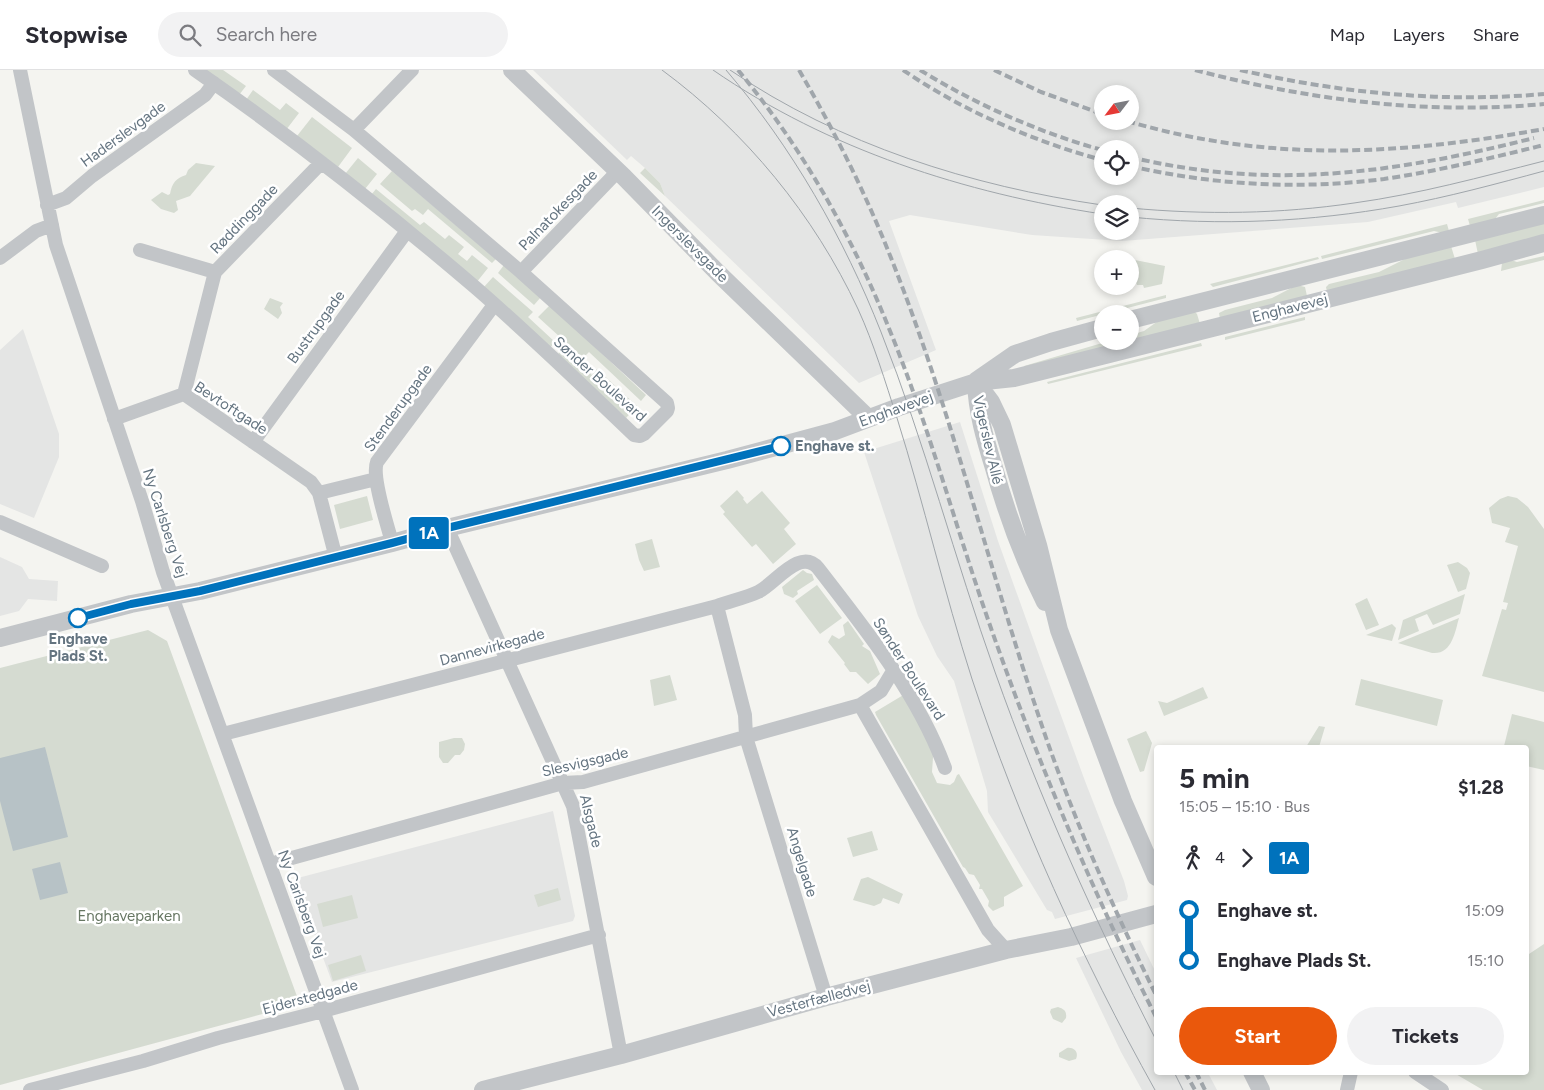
<!DOCTYPE html>
<meta charset="utf-8">
<style>
body{margin:0;font-family:Figtree,sans-serif;background:#f2f2f3;color:#2b2b33;height:100vh;display:flex;flex-direction:column;font-size:19px;white-space:nowrap}
*{box-sizing:border-box;margin:0}
p{font-size:16px;color:#7c7c81}
.icon{flex:none;width:28px;height:28px;fill:none;stroke:currentColor;stroke-width:2;stroke-linecap:round;stroke-linejoin:round}
.map{position:relative;flex:1;overflow:hidden}
.sheet{position:absolute;left:1154px;top:675px;width:375px;height:330px;display:flex;flex-direction:column;background:#fff;border-radius:5px;box-shadow:0 2px 8px #0003}
.sheet>*{flex:none}
.badge{padding:0 10px;border-radius:4px;font-size:18px;line-height:32px}
.needle{width:32px;rotate:238deg}
.controls{position:absolute;left:1094px;top:15px;display:grid;gap:10px}
.controls a{display:grid;place-items:center;width:45px;height:45px;border-radius:50%;background:#fff;box-shadow:0 2px 8px #0003;font-size:25px}
.map>.badge{position:absolute;translate:-50% -50%;box-shadow:0 0 0 2px #fff}
.legs{display:flex;align-items:center;gap:8px;height:55px;padding:0 25px;font-size:16px}
.legs p{margin-inline-start:auto}
.head{display:flex;align-items:center;justify-content:space-between;height:85px;padding:0 25px}
h1{font-size:28px;font-weight:700;line-height:38px}
.button{display:flex;gap:10px;margin-top:auto;padding:10px 25px}
.button a{flex:1;height:58px;border-radius:30px;background:#ea580c;color:#fff;font-size:20px;font-weight:700;line-height:58px;text-align:center}
.button a+a{background:#f2f2f3;color:#2b2b33}
ul{padding:0 25px;list-style:none}
li{display:flex;align-items:center;gap:18px;height:50px;font-size:19px}
li i{display:grid;place-items:center;width:8px;height:100%;margin:0 6px;background:currentColor}
li i::after{content:'';width:12px;height:12px;margin:-6px;border:4px solid;border-radius:50%;background:#fff}
li p{margin-inline-start:auto}
li:first-child i{background:linear-gradient(#0000 50%,currentColor 0)}
li:last-child i{background:linear-gradient(currentColor 50%,#0000 0)}
header{display:flex;align-items:center;gap:30px;box-sizing:border-box;height:70px;padding:0 25px;background:#fff;border-bottom:1px solid #e1e1e2}
header strong{font-size:24px}
nav{display:flex;gap:28px;margin-inline-start:auto;font-size:18px}
.search{width:350px;height:45px;background:#f2f2f3;display:flex;align-items:center;gap:12px;box-sizing:border-box;padding:0 18px;border-radius:28px;color:#7c7c81;font-size:19px}
.map>svg:first-child{display:block}
.built{fill:#e4e5e4;fill-rule:evenodd}
.green{fill:#d5dbd1}
.water{fill:#b7c2c6}
.lines{fill:none;stroke-linecap:round;stroke-linejoin:round}
.minor{stroke:#c2c5c8;stroke-width:14}
.tertiary{stroke:#c2c5c8;stroke-width:18}
.tram{stroke:#a0a6ab;stroke-width:1}
.rail{stroke:#a0a6ab;stroke-width:4;stroke-dasharray:8 4;stroke-linecap:butt}
.line-1-casing{stroke:#fff;stroke-width:11}
.line-1{stroke:#0072bc;stroke-width:8}
.stop-1-dot{fill:#fff;stroke:#0072bc;stroke-width:2.5}
.labels{text-anchor:middle;stroke-width:5;stroke-linejoin:round;paint-order:stroke}
.street-label{font-size:15px;fill:#647480;stroke:#fff}
.stop-label{font-size:15px;font-weight:bold;fill:#647480;stroke:#fff;text-anchor:start}
.park-label{font-size:15px;fill:#677763;stroke:#fff}
</style>
<header>
<strong>Stopwise</strong>
<div class="search"><svg class="icon" aria-label="search" viewBox="0 0 24 24"><circle cx="10" cy="10" r="6"/><path d="M15 15l6 6"/></svg>Search here</div>
<nav><a>Map</a><a>Layers</a><a>Share</a></nav>
</header>
<div class="map">
<svg width="1544" height="1020" viewBox="0 0 1544 1020">
<rect width="100%" height="100%" fill="#f4f4f0"/>
<!-- built -->
<path class="built" d="M533,0H1544V117L1458,138L1456,132L1368,152L1122,171L1032,165L910,145L889,151L936,280L859,313L665,126L660,113L645,98L631,86L627,90ZM1102,24H1130V51H1102ZM1102,79H1130V106H1102ZM1102,134H1130V161H1102Z
M23,259L59,364V387L34,448L0,434V280Z
M960,352L998,471L1044,599L1085,711L1124,811L1128,826L1127,830L1055,849L1052,842L1047,840L988,742L987,721L954,611L937,586L918,546L864,382Z
M0,487L22,497L29,509L58,511L57,531L28,529L19,541L0,546Z
M553,741L575,846L573,851L332,912L294,809Z
M1140,870L1156,903V1002L1208,1003L1217,1020H1142L1121,982L1076,888Z"/>
<!-- green -->
<path class="green" d="M204,0H223L246,16L239,25Z
M253,20L280,40L286,33L299,43L286,60L246,30Z
M312,47L352,78L338,97L297,66Z
M358,88L377,104L365,119L345,104Z
M196,93L215,96L190,126L176,131L178,140L174,143L161,139L151,130L162,122L168,125L170,124C172,113 176,108 186,105L188,100Z
M645,98L660,113L665,126L640,103Z
M392,101L496,189L492,193L428,139L423,145L415,139L412,141L380,114Z
M376,119L420,155L424,152L445,169L449,165L464,177L458,184L467,191L472,185L488,198L476,213L371,125Z
M1544,130V133L1499,144L1495,149L1470,156L1468,149Z
M1544,153V167L1478,184L1475,170Z
M1447,154L1449,161L1443,163L1434,161L1322,189L1321,186Z
M1451,176L1455,189L1327,222L1326,217L1329,214L1379,202L1409,187Z
M1544,186V190L1501,201L1502,193L1511,190L1517,192Z
M1318,187L1319,189L1213,217L1210,214Z
M1130,189L1165,196L1162,214L1144,218L1143,215H1137L1136,212L1130,214Z
M504,195L541,227L534,235L498,203Z
M493,207L533,242L528,247L555,272L550,278L483,218Z
M1297,215L1305,217L1307,226L1220,249L1219,243L1225,240L1272,228Z
M1166,225V228L1077,251L1076,248Z
M270,228L283,233L280,237L282,243L278,249L264,239Z
M550,235L646,325L641,331L589,282L583,288L538,247Z
M1195,242L1197,244L1200,254L1025,298L1024,296L1109,271H1130V265L1144,261L1158,251Z
M1305,247V250L1225,270V267Z
M1201,273L1202,276L1048,314L1047,312Z
M563,279L592,305L597,299L637,336L626,348L558,284Z
M737,420L744,428L743,429L747,434L762,421L790,453L784,459L796,474L773,494L756,474L752,477L723,444L725,442L720,436Z
M367,426L373,450L340,459L334,435Z
M1508,426L1517,428L1528,437L1544,459V622L1482,606L1502,539L1506,540L1508,533L1503,532L1518,476L1505,472L1510,458L1492,453L1489,438L1500,429Z
M652,469L660,497L644,501L639,490L635,474Z
M1458,492L1467,498L1470,503L1466,519L1458,522L1447,495Z
M803,500L807,503L812,504L814,510L797,521L798,524L793,528L784,524L782,517Z
M817,515L842,548L820,564L795,531Z
M1465,524L1460,544L1433,555L1427,544L1415,549L1419,561L1398,570L1403,550Z
M1367,528L1379,555L1366,560L1355,534Z
M1459,548C1455,562 1452,585 1432,583L1398,573Z
M848,551L864,574L862,576L870,581L880,604L868,614L856,602H850L844,594L845,593L828,572L832,565L839,569L845,565L843,555Z
M1392,554L1396,558L1392,571L1366,565Z
M148,560L167,571L298,929V933L296,935L0,1015V598Z
M670,605L677,630L654,636L650,610Z
M1361,609L1443,630L1437,656L1355,635Z
M1203,617L1208,628L1164,646L1158,631L1167,633Z
M905,624L934,673L932,702L937,713L950,715L954,712L957,705L959,704L1023,816L1004,827V836L993,841L988,836L989,831L982,819H979L980,815L974,805L969,804L965,798L963,797L876,645L875,642Z
M1512,644L1544,652V700L1526,696V678L1504,676Z
M1319,656L1325,657L1319,677H1306Z
M1146,661L1152,673L1144,701L1140,702L1127,669Z
M454,668H462L465,674L464,680L460,685H455L448,693H443L439,687V672Z
M872,761L878,780L853,787L847,768Z
M868,807L903,824L899,834L883,828L881,833L874,836L853,830L861,809Z
M558,818L561,830L538,837L534,825Z
M352,825L358,848L323,857L317,834Z
M1544,874V1020H1483L1454,1003L1526,1002V886Z
M361,885L366,901L333,911L328,895Z
M1058,937C1064,939 1067,941 1066,948L1062,953L1053,949L1050,942L1051,939Z
M1067,978C1074,977 1079,982 1076,989L1069,991L1059,987V983Z"/>
<!-- water -->
<path class="water" d="M45,677L68,767L13,781L0,731V688Z
M60,792L68,823L40,830L32,799Z"/>
<g class="lines">
<!-- minor -->
<path class="minor" d="M20,0L56,175L142,431L163,502L352,1020
M195,0C293,68 386,141 476,218C530,265 582,315 634,365L640,366L644,364L667,341L668,338L667,333L521,202L393,93L354,60L274,0
M354,60L412,0
M47,135L66,128L92,106L205,25L214,13
M140,180L215,202
M0,188L36,161L52,155
M521,202L618,101
M184,324L215,202L321,93
M114,349L184,324L311,412L319,423L336,488
M253,372L407,161
M319,423L376,409
M0,452L102,496
M447,458L573,736L621,985
M392,473C388,456 371,407 377,392L494,235
M717,536L745,645L746,667L826,927
M860,635L988,860L1006,880
M223,664L717,536C730,531 745,528 758,522C775,514 800,477 818,498C866,560 918,624 945,698
M270,794L563,713L583,712L860,635L881,621L893,601
M1415,1002L1442,1020
M30,1020L143,991L218,968L323,941L599,865
M1347,1020L1351,1002"/>
<!-- tertiary -->
<path class="tertiary" d="M512,0L624,107L718,203L868,348
M1130,250L1544,145
M976,311L1015,284L1051,272L1102,258
M976,312L991,332L1002,355L1038,475L1059,560L1123,731L1156,807
M976,312C977,342 985,369 994,398C1007,445 1023,488 1045,532
M0,568L131,534L200,521L392,473L447,458L727,390L835,361L899,337L976,312L1014,308L1030,304L1482,190L1544,173
M1252,1002L1261,1020
M483,1020L621,985L826,927L1006,880L1071,867L1156,844"/>
<!-- tram -->
<path class="tram" d="M662,0C746,62 814,145 858,239C874,274 885,311 897,348C924,434 944,522 972,609C1019,751 1082,889 1155,1020
M713,0C829,80 965,123 1102,144
M726,0C792,77 844,168 881,262C925,373 955,490 995,602C1040,729 1095,851 1156,970
M730,0C840,75 971,116 1102,135
M1130,138C1205,145 1280,144 1354,133C1419,124 1481,107 1544,91
M1130,147C1220,156 1310,152 1399,136C1448,127 1496,114 1544,101
M1174,1002L1183,1020"/>
<!-- rail -->
<path class="rail" d="M738,0C801,76 851,164 888,256C926,348 952,444 984,538C1032,678 1089,815 1156,947
M799,0C835,62 867,126 893,193C951,340 988,495 1038,644C1070,741 1111,834 1156,925
M903,0C963,41 1033,71 1102,90
M920,0C977,35 1038,62 1102,80
M994,0L1041,22L1102,44
M1195,0C1309,30 1426,45 1544,34
M1240,0C1340,23 1442,33 1544,24
M1127,51C1269,93 1400,85 1544,59
M1130,87C1272,121 1395,103 1534,68
M1130,96C1213,115 1299,120 1384,109C1438,101 1491,88 1544,75
M1185,1002L1195,1020
M1196,1002L1205,1020"/>
</g>
<g class="lines">
<!-- line-1 casing -->
<g class="line-1-casing">
<path id="line-1" d="M78,548L131,534L200,521L392,473L447,458L781,376"/>
</g>
<!-- line-1 -->
<use href="#line-1" class="line-1"/>
</g>
<!-- markers -->
<g class="stop-1-dot">
<circle cx="781" cy="376" r="9"/>
<circle cx="78" cy="548" r="9"/>
</g>
<g class="labels">
<!-- street labels -->
<g class="street-label">
<text transform="translate(123 64) rotate(-36)" y="5">Haderslevgade</text>
<text transform="translate(558 140) rotate(-46)" y="5">Palnatokesgade</text>
<text transform="translate(244 149) rotate(-46)" y="5">Røddinggade</text>
<text transform="translate(690 174) rotate(45)" y="5">Ingerslevsgade</text>
<text transform="translate(1290 238) rotate(-14)" y="5">Enghavevej</text>
<text transform="translate(316 257) rotate(-54)" y="5">Bustrupgade</text>
<text transform="translate(600 309) rotate(42)" y="5">Sønder Boulevard</text>
<text transform="translate(231 338) rotate(33)" y="5">Bevtoftgade</text>
<text transform="translate(398 338) rotate(-54)" y="5">Stenderupgade</text>
<text transform="translate(896 339) rotate(-20)" y="5">Enghavevej</text>
<text transform="translate(988 370) rotate(77)" y="5">Vigerslev Allé</text>
<text transform="translate(165 453) rotate(72)" y="5">Ny Carlsberg Vej</text>
<text transform="translate(492 577) rotate(-15)" y="5">Dannevirkegade</text>
<text transform="translate(909 599) rotate(57)" y="5">Sønder Boulevard</text>
<text transform="translate(585 692) rotate(-13)" y="5">Slesvigsgade</text>
<text transform="translate(591 751) rotate(76)" y="5">Alsgade</text>
<text transform="translate(802 792) rotate(73)" y="5">Angelgade</text>
<text transform="translate(302 834) rotate(70)" y="5">Ny Carlsberg Vej</text>
<text transform="translate(310 927) rotate(-15)" y="5">Ejderstedgade</text>
<text transform="translate(819 929) rotate(-15)" y="5">Vesterfælledvej</text>
</g>
<!-- stop labels -->
<g class="stop-label">
<text x="795" y="381">Enghave st.</text>
<text x="78" y="574" text-anchor="middle">Enghave<tspan x="78" dy="17">Plads St.</tspan></text>
</g>
<!-- park labels -->
<g class="park-label">
<text x="129" y="851">Enghaveparken</text>
</g>
</g>
</svg>
<div class="controls">
<a><svg class="needle" viewBox="-14 -14 28 28"><path d="M0-13l5 13h-10z" fill="#e53935"/><path d="M0 13l5-13h-10z" fill="#7c7c81"/></svg></a>
<a><svg class="icon" aria-label="locate" viewBox="0 0 24 24"><circle cx="12" cy="12" r="6"/><path d="M12 2v4M12 18v4M2 12h4M18 12h4"/></svg></a>
<a><svg class="icon" aria-label="layers" viewBox="0 0 24 24"><path d="M12 4l9 5-9 5-9-5zM3 14l9 5 9-5"/></svg></a>
<a>+</a>
<a>−</a>
</div>
<b class="badge" style="left:429px;top:463px;background:#0072bc;color:#fff">1A</b>
<section class="sheet">
<div class="head"><div><h1>5 min</h1><p>15:05 – 15:10 · Bus</p></div><b>$1.28</b></div>
<div class="legs"><svg class="icon" aria-label="walk" viewBox="0 0 24 24"><circle cx="13" cy="4" r="2"/><path d="M13 8l-2 6 4 7M11 14l-3 7M7 12l3-4h3l4 4"/></svg>4<svg class="icon" aria-label="forward" viewBox="0 0 24 24"><path d="M9 5l7 7-7 7"/></svg><b class="badge" style="background:#0072bc;color:#fff">1A</b></div>
<ul>
<li><i style="color:#0072bc"></i><b>Enghave st.</b><p>15:09</p></li>
<li><i style="color:#0072bc"></i><b>Enghave Plads St.</b><p>15:10</p></li>
</ul>
<div class="button"><a>Start</a><a>Tickets</a></div>
</section>
</div>
